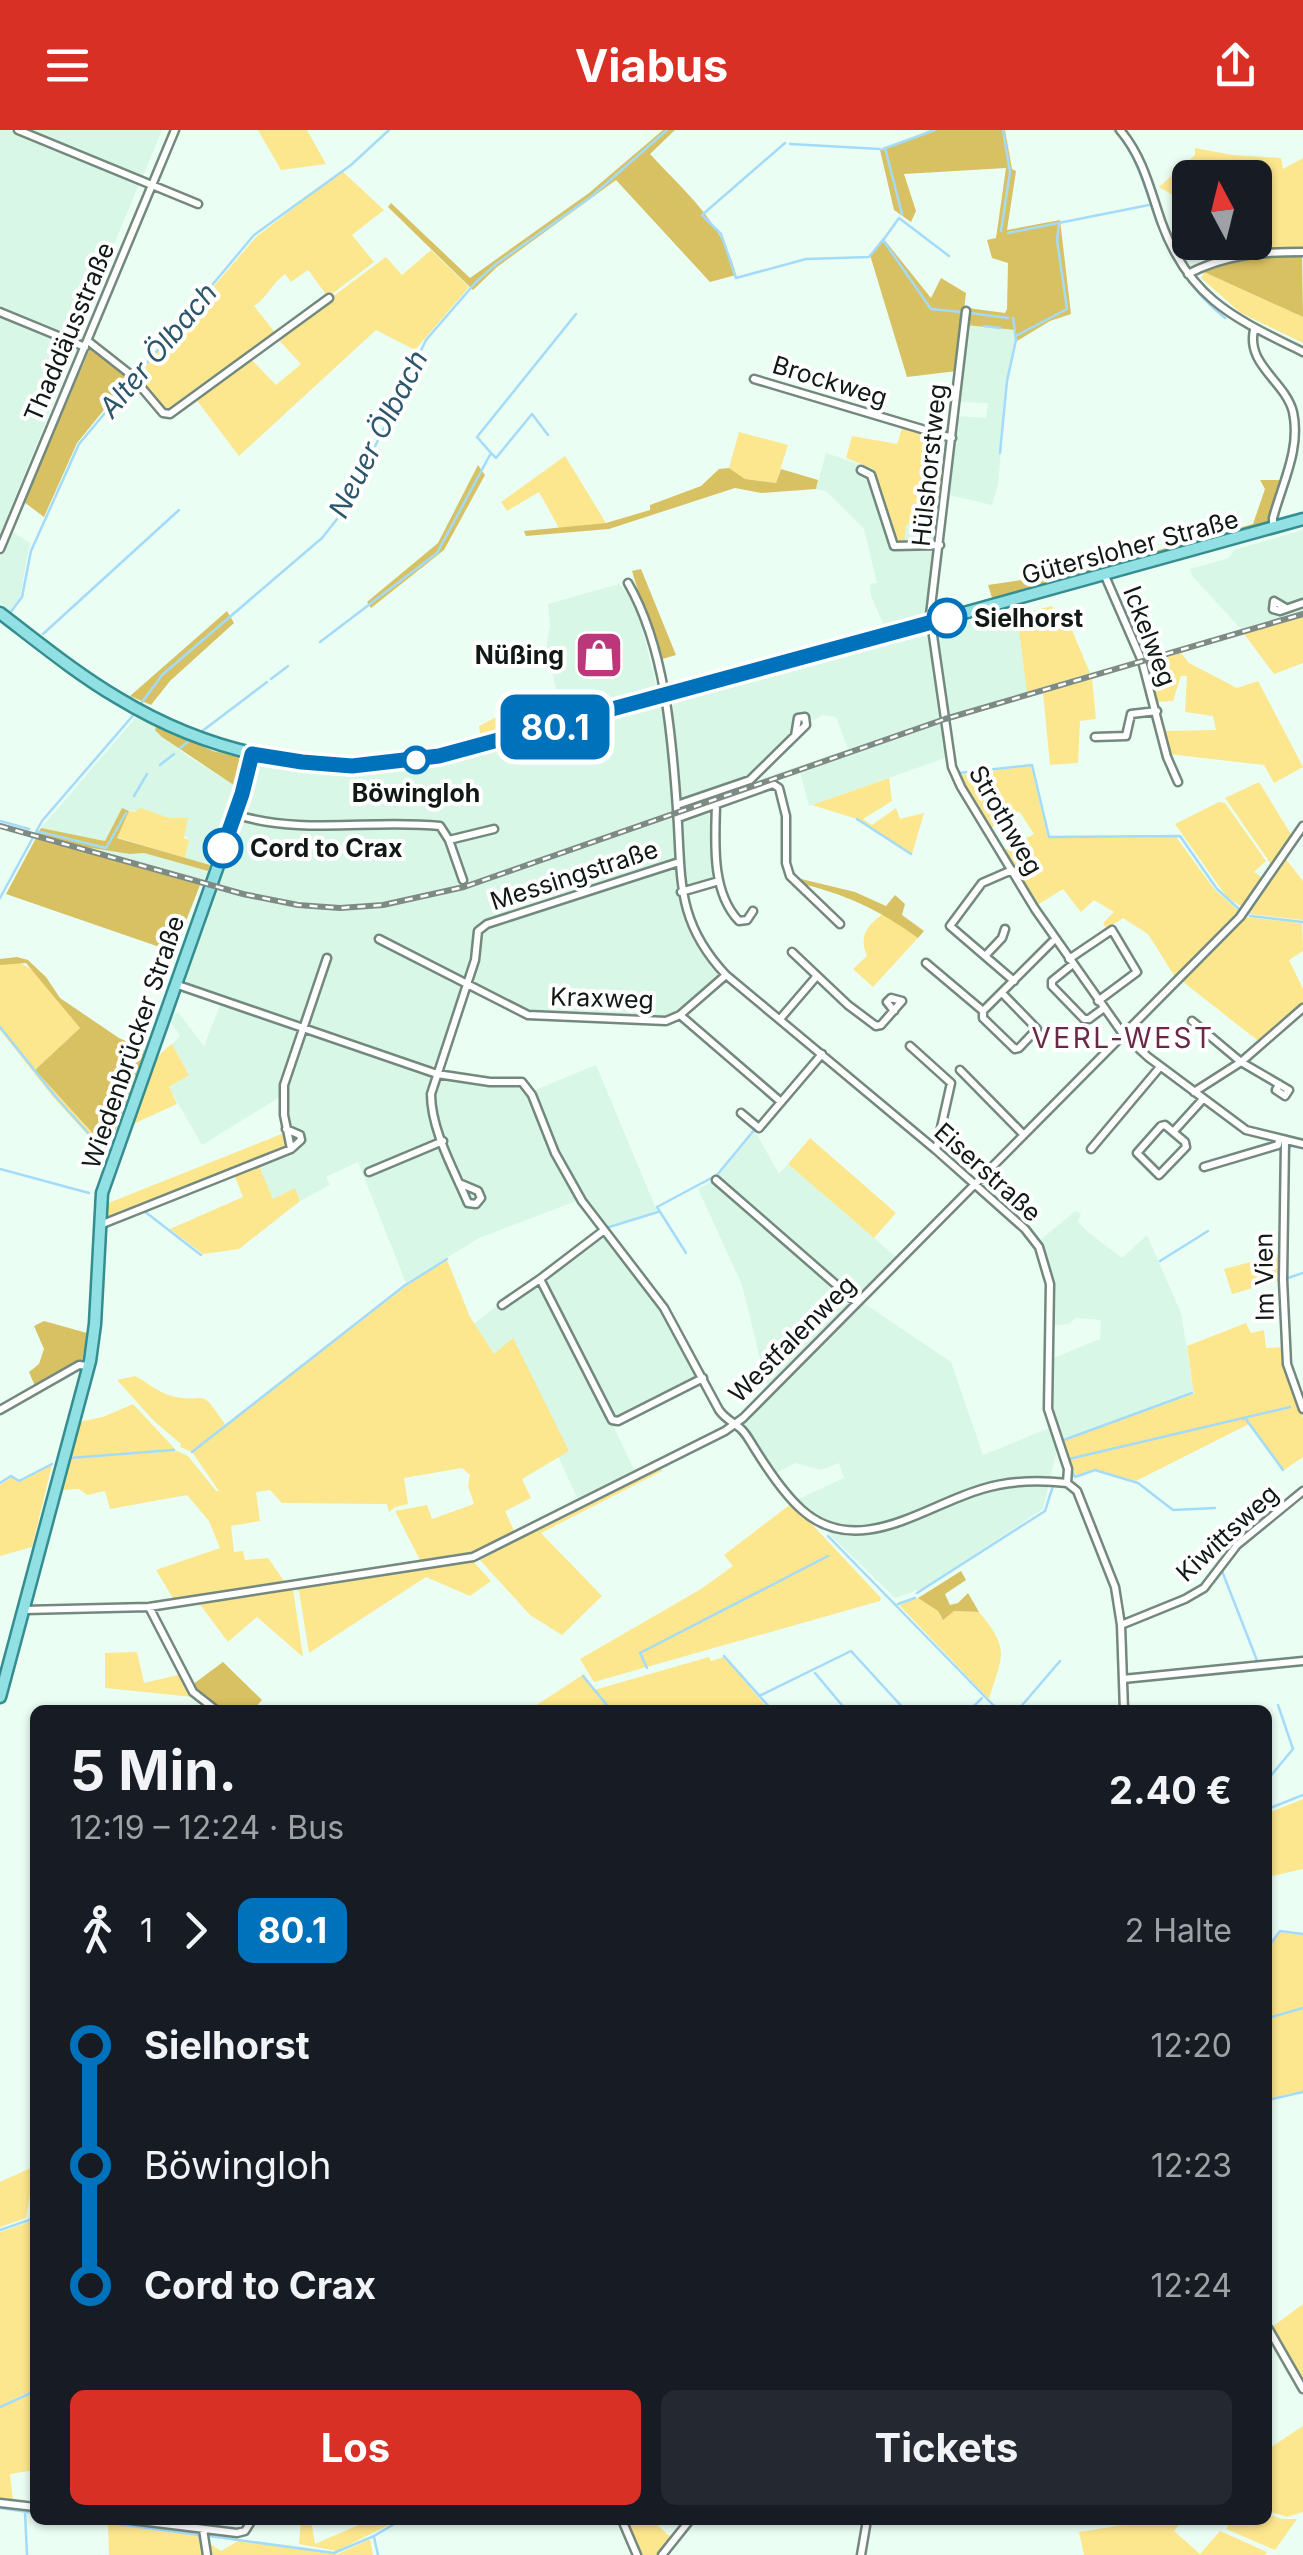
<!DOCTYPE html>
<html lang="de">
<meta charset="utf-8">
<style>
body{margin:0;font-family:Inter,sans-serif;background:#242831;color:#f1f3f6;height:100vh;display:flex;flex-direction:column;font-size:38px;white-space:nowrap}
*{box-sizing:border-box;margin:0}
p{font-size:32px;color:#9ea1a6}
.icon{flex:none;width:55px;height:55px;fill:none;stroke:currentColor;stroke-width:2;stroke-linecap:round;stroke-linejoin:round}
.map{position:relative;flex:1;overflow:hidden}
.drawer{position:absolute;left:30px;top:1575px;width:1242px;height:820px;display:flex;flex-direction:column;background:#171b24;border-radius:15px;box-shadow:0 2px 8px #0004}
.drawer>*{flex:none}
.badge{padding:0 20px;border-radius:15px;font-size:35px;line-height:65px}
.needle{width:65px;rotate:353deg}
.buttons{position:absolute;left:1172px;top:30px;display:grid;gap:20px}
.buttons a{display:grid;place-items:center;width:100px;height:100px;border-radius:15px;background:#171b24;box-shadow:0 2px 8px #0004;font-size:50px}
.map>.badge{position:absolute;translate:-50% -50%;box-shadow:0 0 0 5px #fff}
.legs{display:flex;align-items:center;gap:15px;height:110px;padding:0 40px;font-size:32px}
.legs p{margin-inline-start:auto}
.summary{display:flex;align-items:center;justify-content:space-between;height:170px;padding:0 40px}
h1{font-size:55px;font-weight:700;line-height:75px}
.button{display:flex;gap:20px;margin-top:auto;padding:20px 40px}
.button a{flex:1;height:115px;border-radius:15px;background:#d93025;color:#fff;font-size:40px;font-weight:700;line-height:115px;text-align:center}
.button a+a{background:#242831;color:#f1f3f6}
ul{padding:0 40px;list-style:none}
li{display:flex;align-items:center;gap:35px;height:120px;font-size:38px}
li i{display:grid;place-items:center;width:15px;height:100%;margin:0 12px;background:currentColor}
li i::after{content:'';width:25px;height:25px;margin:-12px;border:8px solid;border-radius:50%;background:#171b24}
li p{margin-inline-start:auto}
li:first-child i{background:linear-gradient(#0000 50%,currentColor 0)}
li:last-child i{background:linear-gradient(currentColor 50%,#0000 0)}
header{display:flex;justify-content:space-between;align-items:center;height:130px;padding:0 40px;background:#d93025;color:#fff;font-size:45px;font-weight:700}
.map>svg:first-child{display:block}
.built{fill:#d8f7e7;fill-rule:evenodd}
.green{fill:#fce68e}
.forest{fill:#d8c162}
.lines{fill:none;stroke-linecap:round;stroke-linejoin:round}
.stream{stroke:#a3dbf9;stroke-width:2.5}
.minor-casing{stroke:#74897e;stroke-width:11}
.major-casing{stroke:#348d8f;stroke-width:15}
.minor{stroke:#fff;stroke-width:6}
.major{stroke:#91e0e3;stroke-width:10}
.rail-casing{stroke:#7d8b84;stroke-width:6}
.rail{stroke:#fff;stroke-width:2.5;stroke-dasharray:8;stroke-linecap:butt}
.line-1-casing{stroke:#fff;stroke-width:22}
.line-1{stroke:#0072bc;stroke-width:15}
.stop-1-dot{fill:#fff;stroke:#0072bc;stroke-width:5}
.labels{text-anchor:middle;stroke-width:8;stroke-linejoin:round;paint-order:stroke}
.street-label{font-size:25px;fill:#111915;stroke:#fff}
.stop-label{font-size:25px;font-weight:bold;fill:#111915;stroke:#fff;text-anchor:start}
.poi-label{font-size:25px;font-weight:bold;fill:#111915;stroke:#fff;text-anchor:end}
.water-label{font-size:28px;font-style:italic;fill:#2b566b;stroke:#fff}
.neighbourhood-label{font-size:28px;letter-spacing:2.5px;fill:#6a2847;stroke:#fff}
</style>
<header><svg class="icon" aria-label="menu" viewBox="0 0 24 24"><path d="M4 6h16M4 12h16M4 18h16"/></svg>Viabus<svg class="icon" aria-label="share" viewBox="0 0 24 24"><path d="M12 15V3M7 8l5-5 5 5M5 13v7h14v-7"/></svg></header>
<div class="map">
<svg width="1303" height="2425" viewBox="0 0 1303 2425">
<rect width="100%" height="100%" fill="#ebfef4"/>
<!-- built -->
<path class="built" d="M0,0H9L139,54L76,207L0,176Z
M27,0H162L143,46Z
M0,186L75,220L0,404Z
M966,195L1015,200L1017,211L1007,253L998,355L992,375L949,365L957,286L986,288L988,273L958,272Z
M826,323L874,339L893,410L905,394L916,392L918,384L941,389L931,466L923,488L885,498L871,466L870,454L877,453L864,399L826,361L816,359Z
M1303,400V487L1144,534L1142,529L1242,500L1192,446L1190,439L1229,428L1234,420Z
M11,401L30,413L20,467L10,481L0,473V427Z
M619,454L636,474L656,554L653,560L563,585L546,519L550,495L548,474Z
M1016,478L1028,561L1139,530L1141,535L949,590L936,506L939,499Z
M916,505L929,507L948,627L809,676L800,642L684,683L672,587L674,572ZM804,584L813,591L822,585L836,587L848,619L756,651L793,612L794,588Z
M657,574L662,578L666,590L679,758L686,787L698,814L719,844L675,883L661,887L528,881L466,850L436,934L427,938L188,854L185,847L222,733L240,693L254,637L267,633L358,640L429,632Z
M137,586L156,596L155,600L186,625L238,658L210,735L185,728L189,710L169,688L122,679L105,711L41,698Z
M714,678L718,747L685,758L683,689Z
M37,704L78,716L130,724L144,723L208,741L202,756L34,707Z
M221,873L292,898L296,905L280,967L202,1015L169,958L189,944L172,914L180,906L169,889L178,882L204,916Z
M311,905L439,949L523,958L576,1071L479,1108L406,1153L358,1032L326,1047L330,1055L300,1071L295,1058L273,1069L258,1034L302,1014V1003L288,996L287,954L303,907Z
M596,935L657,1081L604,1098L571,1047L533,961Z
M755,1001L779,1044L788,1034L897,1128L858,1167H854L716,1048Z
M712,1052L849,1169V1174L767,1257L742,1155L698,1059Z
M1075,1081L1081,1083L1078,1092L1088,1102L1122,1128L1147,1105L1181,1183L1194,1262L1060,1310L1050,1277L1051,1229L1100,1209L1101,1190L1076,1188L1069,1194L1052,1196L1054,1150L1038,1112Z
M597,1107L604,1108L661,1179L702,1256H696L614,1298L635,1341L578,1370L558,1326L568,1321L512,1208L495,1225L474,1194L504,1170L506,1173Z
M861,1171L951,1232L983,1325L1049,1298L1057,1319L1043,1379L924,1458L895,1468L823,1398L824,1392L796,1370L844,1348L839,1333L821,1340L795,1333L776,1343L742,1293Z"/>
<!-- green -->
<path class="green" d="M258,0H307L326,34L281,40Z
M1195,18L1233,25L1281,28L1283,39L1303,28V117L1244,119L1242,113L1255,112V48H1190V75L1159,57L1195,25Z
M342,41L384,80L352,105L374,132L328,167L308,140L291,152L285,144C271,154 268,167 254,176L277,205L167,283L136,247L256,107Z
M431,120L469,157L415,220L376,200L239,326L195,268L250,228L276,255L301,234L277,208L386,127L402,145Z
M1204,142L1303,187V213L1241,183L1201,148Z
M903,295L928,303L923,341L945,344L943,364L921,358L916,392L906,395L904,414L893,410L874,339L846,328L852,306L897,314Z
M739,302L788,315L776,353L745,349L729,338Z
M565,326L606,393L559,398L539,362L507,381L501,372Z
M1052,476L1064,500L1071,498L1090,543L1027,562L1017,485Z
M1303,487V533L1274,544L1244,504Z
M1181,523L1189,533L1237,558L1258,551L1303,637L1274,653L1264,635L1168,624L1164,601L1216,600L1213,586L1185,582L1187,546H1181L1173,571L1155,572L1144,534Z
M1092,549L1096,589L1080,591L1078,633L1050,635L1043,563Z
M533,568L561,576L563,585L481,611L479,596Z
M1031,636L1048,708L1176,707L1215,760L1240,782L1175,847L1148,804L1123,788L1107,799L1103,793L1114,782L1094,770L1081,782L1063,759L1036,776L1003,721L1034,704L1019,681L989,699L958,645Z
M889,648L892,671L863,689L872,695L896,678L900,689L924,683L912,724L857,689L812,675Z
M1259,652L1292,706L1271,734L1225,668Z
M1219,672L1225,673L1266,731L1254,742L1263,748L1243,778L1226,766L1175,694Z
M141,678L169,688H188L184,708L189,710L185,728L116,707L129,681L135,682Z
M1285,728L1303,751V790L1249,784Z
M884,783L918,808L873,857L853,839L867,826C858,805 868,795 884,783Z
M1244,787L1302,793L1303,821L1289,830L1303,859V875L1262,914L1182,851Z
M19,832L34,841L80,898L35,940L108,1020L106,1025L53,967L0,900V835Z
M172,914L189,945L169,957L177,974L131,995C140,968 147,930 172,914Z
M284,1003L285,1018L104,1090L106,1074Z
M810,1008L896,1083L874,1108L788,1034Z
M258,1034L273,1069L295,1058L300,1071L239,1119L203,1124L170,1099L243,1067L234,1044Z
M1280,1124V1150L1232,1164L1224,1139Z
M447,1130L470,1187L494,1224L513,1208L569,1321L522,1349L531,1368L505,1381L515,1403L469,1424L421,1432L395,1381L427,1375L432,1389L474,1374L468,1356L470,1345L462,1338L404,1348L408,1374L395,1377L389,1382L387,1374L282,1373L270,1360L256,1362L260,1391L231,1396L234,1422L243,1421L245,1430L268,1428L284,1451L174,1470L156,1440L220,1418L209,1391L187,1365L110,1379L105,1361L87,1365L79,1359L60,1360L68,1329L177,1321L188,1326L216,1361H219L192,1322L180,1317L181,1314L154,1291L117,1250L135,1246C147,1252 159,1263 172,1266C209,1275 197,1253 225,1294L196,1319L405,1157Z
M1246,1193L1251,1203L1264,1200L1266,1218L1283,1217L1287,1248L1303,1288V1327L1284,1340L1249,1294L1136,1351L1095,1339L1076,1345L1061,1311L1194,1264L1187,1216Z
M133,1274L175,1319L69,1328L78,1292L103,1287Z
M52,1335L32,1417L0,1426V1355L12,1347L19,1352Z
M659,1336L662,1341L541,1403L602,1466L562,1505L530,1485L480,1430Z
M792,1373L881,1468L880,1471L594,1552L580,1529L701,1459L733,1436L724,1425Z
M473,1431L491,1451L470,1466L426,1447L309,1523L299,1461L295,1458Z
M293,1459L303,1527L257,1487L228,1512L199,1473Z
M918,1468L938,1481L941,1488L954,1481L979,1482C1011,1520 1002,1525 989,1569L899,1475Z
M137,1522L144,1553L182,1544L193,1567L105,1558V1523Z
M709,1527L711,1531L724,1527L769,1580H529L584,1544L594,1560Z
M1303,1669V1739L1268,1747V1683Z
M1280,1802L1303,1805V1961L1268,1969V1890L1272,1888L1268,1887V1819Z
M35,2036L26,2088L0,2097V2052Z
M35,2090V2259L0,2276V2102Z
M1303,2174V2250L1272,2197Z
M35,2262V2340L10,2344L13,2370L0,2369V2278Z
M1303,2296V2382L1287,2387L1268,2381V2319Z
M1268,2384L1282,2389H1297L1275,2420L1226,2399L1232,2390H1268Z
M301,2390H311L315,2414L370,2390H398L337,2421L299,2414Z
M626,2390H657L655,2393L673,2409L657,2425H640Z
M1132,2390H1183L1174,2401L1200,2424L1220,2401L1267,2422L1265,2425H1084L1079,2402L1123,2395Z
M108,2394L198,2406L204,2425H109Z
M370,2409L373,2425H213L209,2413L221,2421L238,2411L338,2424Z"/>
<!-- forest -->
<path class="forest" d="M663,0H675L650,24C684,61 724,94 736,145L710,152L616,50L497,137L473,160L388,77L391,73L470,148L589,63Z
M931,0H1005L1012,39L1016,41L1007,100L1060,90L1071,184L1050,191L1017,211L1015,200L966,195L968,178L1005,183L1007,179L1008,133L992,128L987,110L996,108L1006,38L904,44L916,81L911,92L894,80L880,20Z
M883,108L931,168L941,148L966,163L957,241L907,247L870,125Z
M1302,124L1303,187L1204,142C1234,124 1268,126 1302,124Z
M91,216L130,248L77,313L44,387L24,372Z
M478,335L485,345L444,420L371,478L367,472L438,413Z
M729,338L745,349L776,353L781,339L818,350L816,359L761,363L735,358L609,399L526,406L524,401L606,393L650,380V375L701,356L719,339Z
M1260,350H1282L1270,392L993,471L988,455L1083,441L1253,394L1265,359Z
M641,439L676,525L659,530L632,441Z
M227,481L234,493L170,551L151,575L130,566Z
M156,596L213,621L239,627L242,644L238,658L162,607L155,600Z
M122,678L129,681L117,708L210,735L208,741L144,723L130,724L78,716L37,704L41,698L105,711Z
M36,708L200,755L174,822L6,764Z
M793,747L855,762L886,776L895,765L905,774L902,785L924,801L918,808C880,780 843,763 798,753Z
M17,827L28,830L46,847L60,868L119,908L145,920L108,1020L35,940L80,898L26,833L0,835V829Z
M44,1191L87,1203L82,1232L35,1256L29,1242L39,1234L44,1219L34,1196Z
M961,1441L966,1450L945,1464L950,1475L958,1473L968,1463L979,1482L954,1481L943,1490L938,1481L918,1468Z
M223,1532L262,1570L253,1580C225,1580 209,1582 192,1555Z"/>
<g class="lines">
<!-- stream -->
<path class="stream" d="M1114,0C1138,26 1145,59 1157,92C1171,131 1193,162 1225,188
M1125,2L1137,17L1150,48
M785,13L702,85L721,104L736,148L806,129L869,127L883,110L931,179L961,182
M790,14L880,19
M885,18L902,84
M883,19L935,0
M1001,101L1010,42L1003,0
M1008,103L1149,75
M884,109L899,88L949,126
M970,183L1008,188
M984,196L1000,198
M1016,206L1067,179L1057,110L1059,94
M1000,323L1007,251L1016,210L1013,188
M492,324L496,328L532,284L548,305
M10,483L22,467L31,421L79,314L254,105L351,35L389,0
M43,504L179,380
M320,512L437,423L491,323L477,307L576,184
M271,549L288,536
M140,575L162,545L322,408L345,379L426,210L476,152L496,134L592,66L667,0
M201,602L267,552
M180,618L188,612
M160,635L174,624
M959,643L1032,635L1049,707L1180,706L1217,759L1240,780
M134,666L147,644
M857,689L911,724
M0,691L29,699
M36,701L106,718L126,683
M0,768L42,691L136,582
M1247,785L1272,746
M1250,786L1303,792
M0,897L55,966L106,1023
M1287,1021L1291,1016L1303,1018
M0,1039L89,1063
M144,1081L201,1125
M95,1094L97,1071
M606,1098L658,1082
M686,1123L657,1077L717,1045L755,999
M1287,1127V1173
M1160,1131L1208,1101
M1288,1148L1303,1143
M742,1284L769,1258
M1245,1288L1283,1340
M1061,1311L1192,1263
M192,1322L404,1156L447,1129
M70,1328L174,1320
M1069,1329L1290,1277
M1070,1337L1075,1347L1095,1340L1138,1353L1173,1380L1215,1378
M0,1353L11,1346L19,1351L52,1334
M828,1406L998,1580
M1222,1441L1258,1533
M917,1463L1045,1381L1053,1356
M898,1474L915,1468
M724,1526L772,1580
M647,1538L640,1523L828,1426
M1268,1539L1303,1534
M815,1543L846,1580
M583,1546L611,1580
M759,1566L851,1521L905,1580
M970,1580L982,1568
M1018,1580L1060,1531
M1268,1649L1293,1619L1278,1575
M1268,1679L1303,1665
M1268,1817L1280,1801L1303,1804
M1268,1888L1303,1878
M1268,1970L1303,1962
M0,2100L35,2088
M0,2277L35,2261
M0,2378L35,2383
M25,2382L27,2425
M87,2390L199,2405L202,2418
M209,2406L334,2423L374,2406L401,2390
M374,2407L378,2425"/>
<!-- minor casing -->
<g class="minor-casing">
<path id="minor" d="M18,0L198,74
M1120,0C1143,27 1150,59 1161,91C1189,169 1234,188 1303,222
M1188,144C1226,124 1261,122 1303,122
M966,181L930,485L952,637L961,657L1035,779L1123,904L1148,927L1246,1000L1303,1014
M0,182L85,217
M1254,200C1246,235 1285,251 1293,282C1301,319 1282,354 1273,388V398
M88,211L130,244L163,283L170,284L329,168
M754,249L952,308
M861,340L871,345L894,416L940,415
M0,419L175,0
M1105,446L1142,531L1167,627L1178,652
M628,453C665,517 672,607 677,679C682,748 675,791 726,845L936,1020L1025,1099L1039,1117L1050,1154L1048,1279L1068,1339L1067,1353
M1273,479L1280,481L1303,473
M1273,479L1274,471L1286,478
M1095,607L1126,606L1131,584L1157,581
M677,675L750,650L806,595L805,587L798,588L795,606
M716,675C715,712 711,762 739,791L747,790L753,781
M237,685C304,705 372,689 440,696L449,710L463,750
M678,688L773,654L779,658L786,686V733L790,746L840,794
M449,710L494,699
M1012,740L982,753L950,796L1014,851
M681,762L719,751
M379,809L528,885L666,891L680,885L726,845
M792,822L848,875L876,896L881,895L902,871
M985,826L1002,808L1005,799
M1069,829L1112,800L1137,842L1098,871
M926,833L983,881V888L1015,919L1019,918L1037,899L1002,863
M1073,834L1052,851V856L1084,889H1089L1104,878
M175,854L437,944L490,952H522L532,965L555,1023L582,1071L664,1178L719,1280C726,1290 734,1292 742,1300C747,1305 751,1313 755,1319C768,1340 784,1364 802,1380C858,1430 926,1375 982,1359C1008,1351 1040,1350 1067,1353
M894,881L887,872L891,868L902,871
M983,881L1055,809
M680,885L781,972
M780,889L816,847
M1192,891L1241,932L1289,960
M910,916L951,953L936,1020
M960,940L1023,1004
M1279,954L1276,960L1285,966L1289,960
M1194,962L1241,932L1303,878
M741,983L759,998L822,924
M1165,995L1185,1012L1186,1017L1159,1045L1137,1023L1161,996Z
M1174,1001L1203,969
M1285,1011L1283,1150L1287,1234L1303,1279
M291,1019L284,985V955L327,828
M1091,1019L1160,937
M1204,1037L1278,1015L1279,1010
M369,1042L443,1011
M716,1050L856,1172
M459,1053L478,1061L481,1068L476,1074L468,1073C454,1040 431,1000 431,964L475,830L478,801L487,794L679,732
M100,1095L291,1019L301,1010L300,1005L286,999
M603,1101L540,1149L612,1290L618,1291L703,1248
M502,1175L540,1149
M0,1280L79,1235L88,1236
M1067,1353L1077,1361L1115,1457L1121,1495L1124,1580
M149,1477L193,1562L216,1580
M24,1480L149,1477L473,1427L725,1301L743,1288L1240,787L1303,696
M1121,1495L1185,1469L1204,1458L1237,1415L1303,1361
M1123,1549L1303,1531
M1268,2198L1303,2259
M0,2373L35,2377
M132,2390L237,2403L245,2401L252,2390
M622,2390L637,2425
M203,2399L207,2425
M662,2425L690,2390
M861,2425L867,2390"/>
</g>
<!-- major casing -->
<g class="major-casing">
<path id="major" d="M0,483C38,512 77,544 118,568C233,638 351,648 480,617L1303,389
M0,1567L90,1231L95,1194L102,1063L236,685L251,624"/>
</g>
<!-- minor -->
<use href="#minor" class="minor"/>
<!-- major -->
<use href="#major" class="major"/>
<!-- rail casing -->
<g class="rail-casing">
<path id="rail" d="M0,696L243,764L298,775L340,778L383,775L464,757L945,589L1303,484"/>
</g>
<!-- rail -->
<use href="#rail" class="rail"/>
</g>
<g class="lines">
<!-- line-1 casing -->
<g class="line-1-casing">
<path id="line-1" d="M223,718L242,664L252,624L302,632L352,636L439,626L947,488"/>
</g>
<!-- line-1 -->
<use href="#line-1" class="line-1"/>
</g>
<!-- icons -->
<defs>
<g id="shop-square" transform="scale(2.5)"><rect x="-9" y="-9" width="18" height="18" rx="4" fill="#bc3679" stroke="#fff"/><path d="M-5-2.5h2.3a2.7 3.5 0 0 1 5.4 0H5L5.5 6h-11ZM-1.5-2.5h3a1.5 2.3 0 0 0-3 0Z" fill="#fff"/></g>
</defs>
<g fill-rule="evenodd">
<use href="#shop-square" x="599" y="525"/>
</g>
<!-- markers -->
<g class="stop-1-dot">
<circle cx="947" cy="488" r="18"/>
<circle cx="416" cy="630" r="12"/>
<circle cx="223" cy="718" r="18"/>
</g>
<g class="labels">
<!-- street labels -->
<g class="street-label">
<text transform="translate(69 202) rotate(-67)" y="9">Thaddäusstraße</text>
<text transform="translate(830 251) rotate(17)" y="9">Brockweg</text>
<text transform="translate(929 335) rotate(-84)" y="9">Hülshorstweg</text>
<text transform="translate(1130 417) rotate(-15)" y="9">Gütersloher Straße</text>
<text transform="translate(1150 506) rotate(69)" y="9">Ickelweg</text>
<text transform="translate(1006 690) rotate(60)" y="9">Strothweg</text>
<text transform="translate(574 745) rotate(-18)" y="9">Messingstraße</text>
<text transform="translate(602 868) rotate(2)" y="9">Kraxweg</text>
<text transform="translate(133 912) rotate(-71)" y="9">Wiedenbrücker Straße</text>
<text transform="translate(988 1042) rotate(42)" y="9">Eiserstraße</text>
<text transform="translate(1264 1147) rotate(-91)" y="9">Im Vien</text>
<text transform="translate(792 1209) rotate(-45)" y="9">Westfalenweg</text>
<text transform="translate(1227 1403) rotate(-43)" y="9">Kiwittsweg</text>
</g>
<!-- stop labels -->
<g class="stop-label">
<text x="974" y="497">Sielhorst</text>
<text x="416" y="672" text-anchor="middle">Böwingloh</text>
<text x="250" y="727">Cord to Crax</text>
</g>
<!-- poi labels -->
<g class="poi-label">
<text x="564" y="534">Nüßing</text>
</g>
<!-- water labels -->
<g class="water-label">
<text transform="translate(158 220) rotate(-50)" y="10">Alter Ölbach</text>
<text transform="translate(378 304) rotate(-63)" y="10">Neuer Ölbach</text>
</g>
<!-- neighbourhood labels -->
<g class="neighbourhood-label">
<text x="1123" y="918">VERL-WEST</text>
</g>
</g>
</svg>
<div class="buttons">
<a><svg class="needle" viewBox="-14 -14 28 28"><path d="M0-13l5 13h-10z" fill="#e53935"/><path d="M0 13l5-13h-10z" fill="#9ea1a6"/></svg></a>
</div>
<b class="badge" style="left:555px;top:597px;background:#0072bc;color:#fff">80.1</b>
<section class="drawer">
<div class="summary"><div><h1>5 Min.</h1><p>12:19 – 12:24 · Bus</p></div><b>2.40 €</b></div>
<div class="legs"><svg class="icon" aria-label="walk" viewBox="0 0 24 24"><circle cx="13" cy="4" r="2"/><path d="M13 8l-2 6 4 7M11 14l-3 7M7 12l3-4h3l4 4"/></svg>1<svg class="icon" aria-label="forward" viewBox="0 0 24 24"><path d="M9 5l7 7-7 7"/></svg><b class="badge" style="background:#0072bc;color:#fff">80.1</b><p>2 Halte</p></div>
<ul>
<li><i style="color:#0072bc"></i><b>Sielhorst</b><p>12:20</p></li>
<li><i style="color:#0072bc"></i><span>Böwingloh</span><p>12:23</p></li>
<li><i style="color:#0072bc"></i><b>Cord to Crax</b><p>12:24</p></li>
</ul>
<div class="button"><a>Los</a><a>Tickets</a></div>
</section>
</div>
